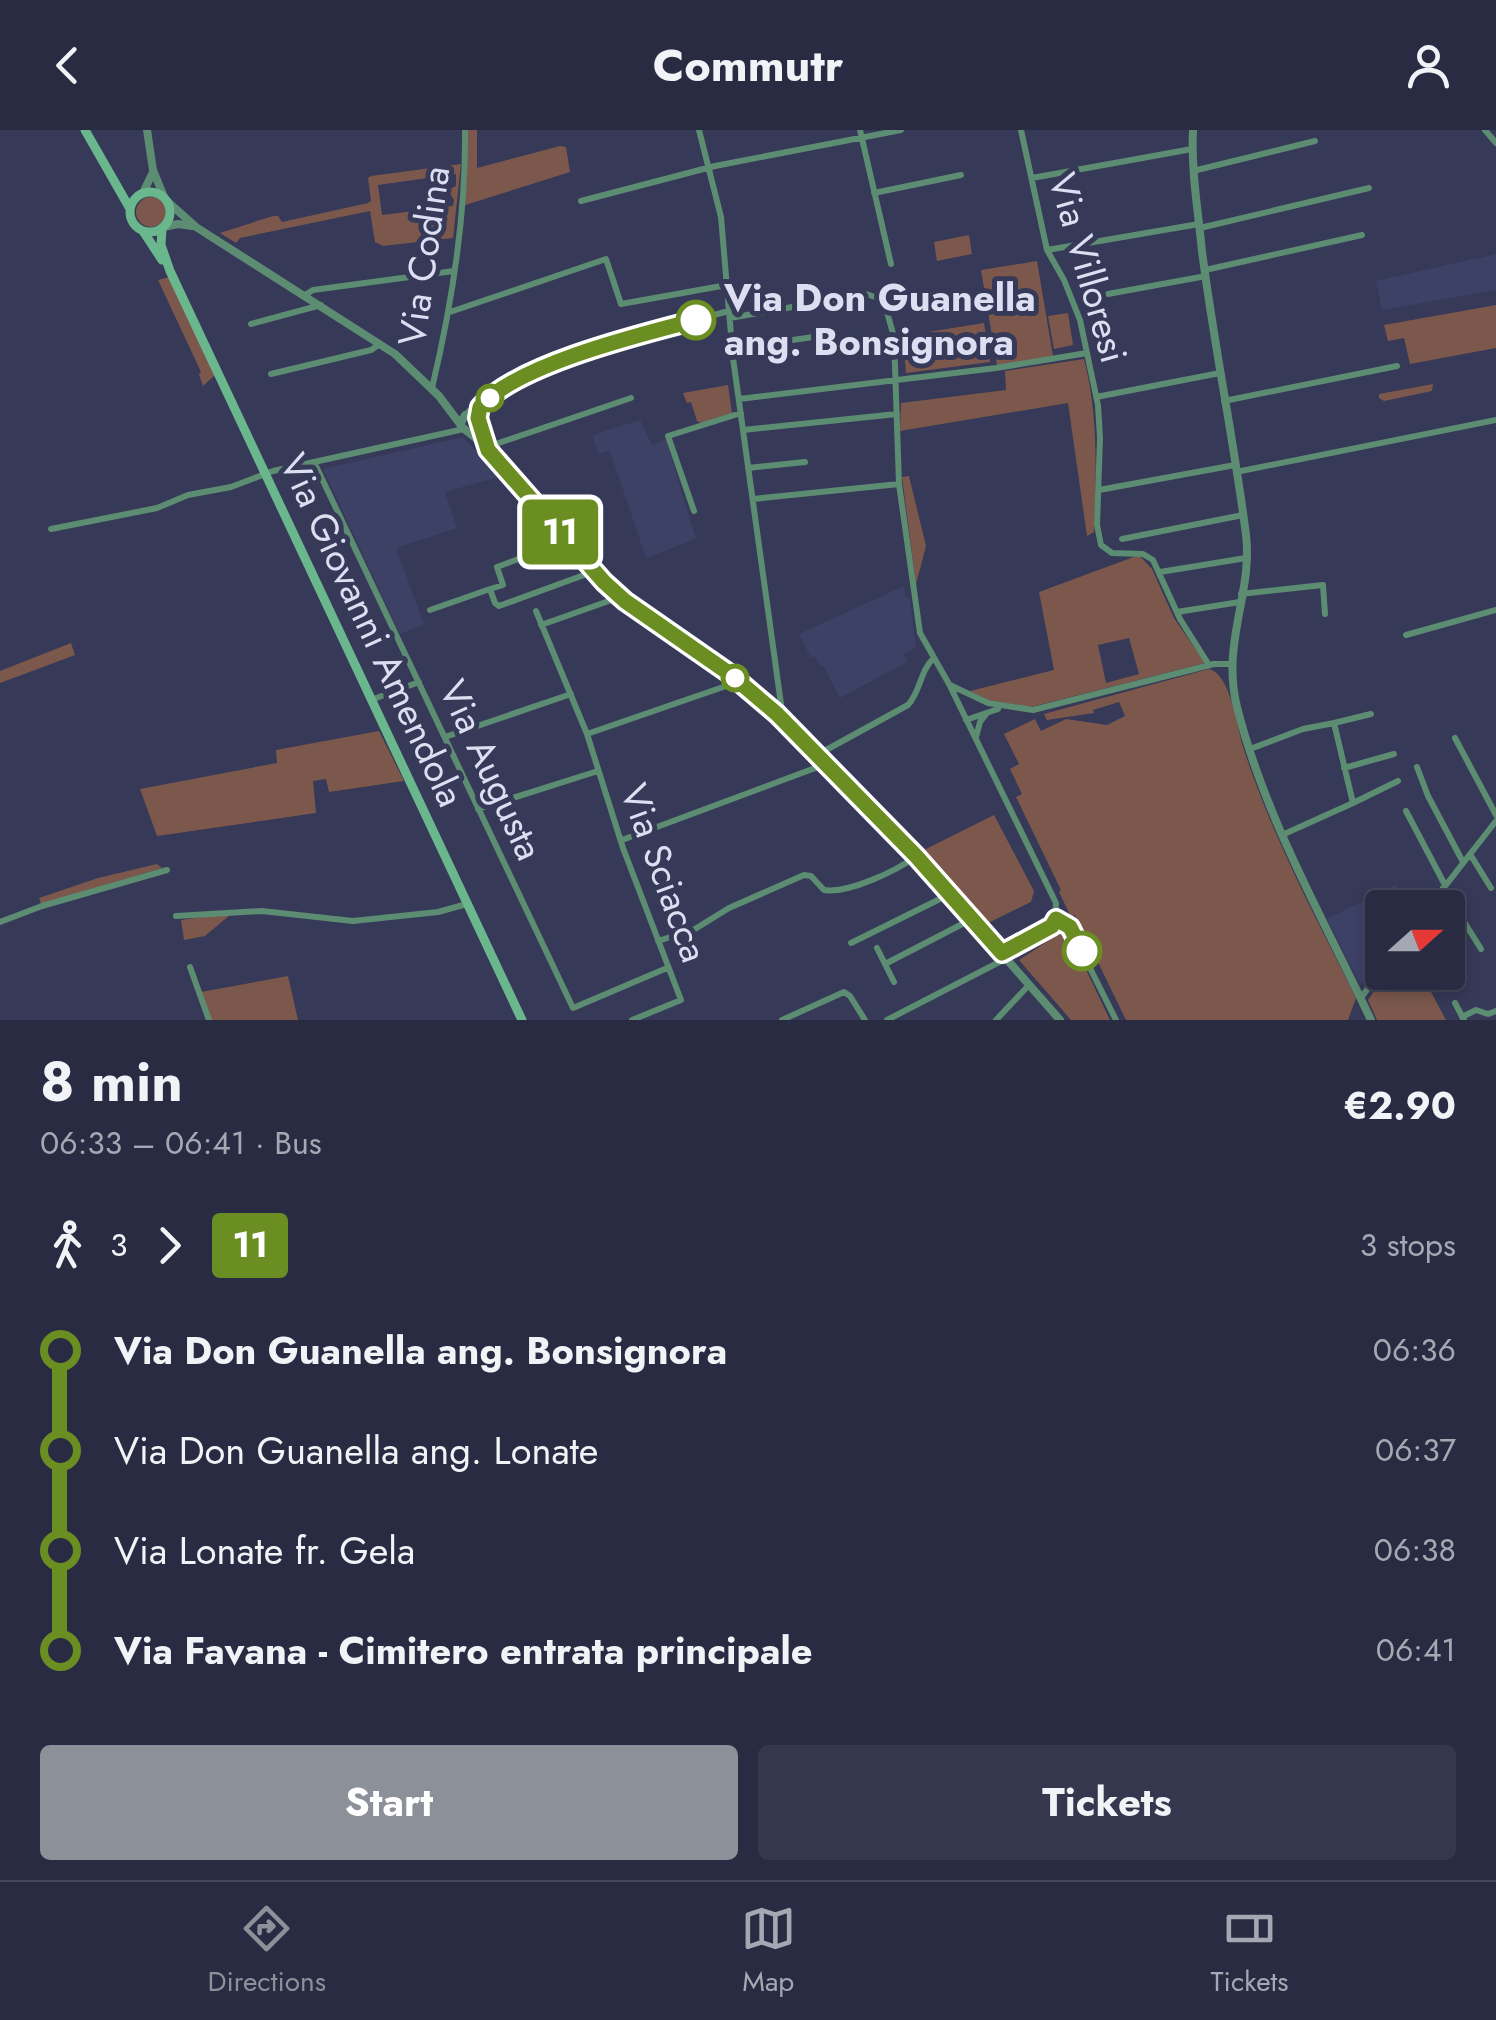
<!DOCTYPE html>
<meta charset="utf-8">
<style>
body{margin:0;font-family:Jost,sans-serif;background:#34374d;color:#f1f3f6;height:100vh;display:flex;flex-direction:column;font-size:38px;white-space:nowrap}
*{box-sizing:border-box;margin:0}
p{font-size:32px;color:#a5a7b2}
.icon{flex:none;width:55px;height:55px;fill:none;stroke:currentColor;stroke-width:2;stroke-linecap:round;stroke-linejoin:round}
.map{position:relative;height:890px;overflow:hidden}
.side{display:flex;flex-direction:column;background:#282b42;flex:1}
.side>*{flex:none}
.badge{padding:0 20px;border-radius:8px;font-size:35px;line-height:65px}
.needle{width:65px;rotate:69deg}
.tools{position:absolute;left:1365px;top:760px;display:grid;gap:20px}
.tools a{display:grid;place-items:center;width:100px;height:100px;border-radius:10px;background:#282b42;box-shadow:0 5px 15px #0003,0 0 0 2px #44475b;font-size:50px}
.map>.badge{position:absolute;translate:-50% -50%;box-shadow:0 0 0 5px #fff}
.legs{display:flex;align-items:center;gap:15px;height:110px;padding:0 40px;font-size:32px}
.legs p{margin-inline-start:auto}
.overview{display:flex;align-items:center;justify-content:space-between;height:170px;padding:0 40px}
h1{font-size:55px;font-weight:700;line-height:75px}
.button{display:flex;gap:20px;margin-top:auto;padding:20px 40px}
.button a{flex:1;height:115px;border-radius:10px;background:#8c9099;color:#fff;font-size:40px;font-weight:700;line-height:115px;text-align:center}
.button a+a{background:#34374d;color:#f1f3f6}
ul{padding:0 40px;list-style:none}
li{display:flex;align-items:center;gap:35px;height:100px;font-size:38px}
li i{display:grid;place-items:center;width:15px;height:100%;margin:0 12px;background:currentColor}
li i::after{content:'';width:25px;height:25px;margin:-12px;border:8px solid;border-radius:50%;background:#282b42}
li p{margin-inline-start:auto}
li:first-child i{background:linear-gradient(#0000 50%,currentColor 0)}
li:last-child i{background:linear-gradient(currentColor 50%,#0000 0)}
header{display:flex;justify-content:space-between;align-items:center;height:130px;padding:0 40px;background:#282b42;font-size:45px;font-weight:700}
.tab-bar{display:flex;justify-content:space-around;align-items:center;height:140px;border-top:2px solid #44475b;background:#282b42;font-size:28px;color:#a5a7b2}
.tab-bar a{display:grid;justify-items:center;gap:5px}
.tab-bar .selected{color:#8c9099}
.map>svg:first-child{display:block}
.built{fill:#3e4166}
.green{fill:#7c584c;fill-rule:evenodd}
.lines{fill:none;stroke-linecap:round;stroke-linejoin:round}
.minor{stroke:#5c8c71;stroke-width:6}
.tertiary{stroke:#5c8c71;stroke-width:8}
.secondary{stroke:#6ab78e;stroke-width:9}
.line-1-casing{stroke:#fff;stroke-width:22}
.line-1{stroke:#6b8e23;stroke-width:15}
.stop-1-dot{fill:#fff;stroke:#6b8e23;stroke-width:5}
.labels{text-anchor:middle;stroke-width:10;stroke-linejoin:round;paint-order:stroke}
.street-label{font-size:38px;fill:#dcdff2;stroke:#363958}
.stop-label{font-size:38px;font-weight:bold;fill:#dcdff2;stroke:#363958;text-anchor:start}
</style>
<header><svg class="icon" aria-label="back" viewBox="0 0 24 24"><path d="M15 5l-7 7 7 7"/></svg>Commutr<svg class="icon" aria-label="person" viewBox="0 0 24 24"><circle cx="12" cy="8" r="4"/><path d="M4 21q1-7 8-7t8 7"/></svg></header>
<div class="map">
<svg width="1496" height="890" viewBox="0 0 1496 890">
<rect width="100%" height="100%" fill="#363958"/>
<!-- built -->
<path class="built" d="M1496,124V160L1382,180L1376,151Z
M640,290L652,315L666,310L696,409L646,428L610,321L599,324L592,305Z
M463,307L499,347L445,362L457,398L396,418L424,494L400,504L323,339Z
M904,456L905,466L910,469L916,517L904,524L907,532L840,568L823,535L820,536L815,526L811,528L799,504Z
M1396,755L1407,777L1382,778V831L1367,853L1359,852L1327,789Z"/>
<!-- green -->
<path class="green" d="M465,0H477V38L560,16L566,17L570,42L462,76Z
M461,34L453,108L383,116L375,112L370,81L240,108L236,113L220,103L273,86H278L282,92L368,73L371,71L368,48L371,46ZM456,44V56L448,60L454,70L453,76L382,85L378,55Z
M136 82a15 15 0 1 1 30 0a15 15 0 1 1-30 0Z
M969,105L972,124L937,131L934,112Z
M1037,131L1053,226L997,236L981,140Z
M169,147L215,245L203,256L199,244L201,242L158,150Z
M1496,175V218L1410,234L1404,208L1388,211L1384,195Z
M1068,183L1073,215L1054,219L1048,186Z
M984,193L990,232L906,243L903,206Z
M1084,229C1099,287 1096,343 1094,402L1087,406L1068,273L900,301L901,273L1006,260L1005,241Z
M1433,254L1432,261L1384,271L1379,268V264Z
M728,255L732,283L701,293L697,291L691,272L687,273L683,263Z
M909,346L926,416L916,454L902,347Z
M1139,425L1152,439L1174,488L1205,533L1031,577L988,570L970,561L1054,540L1039,462ZM1129,508L1139,544L1106,553L1098,515Z
M71,513L75,525L0,553V541Z
M1209,539C1231,544 1237,598 1244,620C1272,706 1315,786 1356,868L1348,890H1126L1075,785L1071,787L1059,762L1061,760L1016,667L1022,664L1010,639L1019,634L1004,604L1035,589L1041,601L1066,589L1107,595L1125,586L1119,572L1093,580L1094,583L1047,590L1044,584Z
M379,601L404,651L329,662L326,649L313,651L316,683L157,706L140,659L277,633L276,620Z
M994,685L1034,761L1031,772L988,793L922,721Z
M157,734L162,738L41,774L39,768L98,748Z
M222,784L230,785L205,806L184,810L181,790Z
M1063,801L1070,806L1110,890H1071L1019,830Z
M1387,842L1421,843L1446,890H1377L1368,870Z
M288,846L298,890H211L201,862Z"/>
<g class="lines">
<!-- minor -->
<path class="minor" d="M699,0L721,87L733,228L781,574L777,584
M860,0L891,134
M1021,0L1047,120L1064,150L1080,190L1098,275L1100,308L1097,395L1101,415L1112,423L1143,424L1153,430L1180,489L1209,535
M1485,0L1496,13
M1193,41L1315,11
M1032,48L1192,19
M874,63L961,45
M581,71L715,36L901,0
M1200,98L1369,58
M1047,120L1199,94
M1205,140L1362,105
M1108,164L1206,146
M305,165L313,160L454,141
M450,182L606,129L621,174L727,155
M730,188L866,164L878,168L885,175L894,207L899,354L920,503L949,554L1056,773L1055,793L1013,825L887,890
M251,194L321,175
M732,219L827,205
M271,244L371,220L380,214
M432,258C452,174 466,87 465,0
M1096,267L1220,243
M739,269L996,238L1087,223
M1224,271L1397,236
M467,283C527,228 651,202 729,181
M743,300L897,284
M487,317L631,268
M315,334L573,878L667,838
M748,338L805,332
M1236,342L1496,290
M1099,360L1235,335
M753,369L899,354
M694,381L668,306L741,283
M51,399L157,378L188,365L231,357L273,341L464,299
M1122,409L1243,385
M1160,442L1246,428
M490,459L503,455L497,437L567,411
M1241,464L1323,455L1325,484
M430,480L490,459L495,473L499,476L595,441
M536,481L587,604L623,718L681,870L632,890
M1177,482L1240,472
M541,495L620,467
M1406,505L1496,480
M950,555L988,573L1033,580L1214,534H1231
M371,570L419,552
M966,590L998,579
M1334,593L1371,584
M587,604L729,555L736,549
M445,607L571,564
M976,607L980,592L987,583
M1455,608L1496,685
M1250,619L1303,599L1334,593L1353,673L1282,705
M817,625L908,575C921,561 920,540 934,528
M1417,637L1428,666L1463,732
M1344,638L1394,624
M1353,673L1398,651
M478,679L598,641
M1406,681L1445,755
M622,710L826,634
M1470,724L1491,758
M1443,758L1481,819
M1428,778L1496,691
M176,786L262,781L353,791L438,782L467,774
M1056,789L1071,800L1116,890
M0,792L42,776L167,740
M658,811L695,799L729,778L804,745L811,746L824,760C847,764 897,741 916,726
M851,813L950,764
M877,818L894,852
M1002,823L1046,799
M885,834L972,789
M190,837L209,890
M1361,868L1382,839
M1455,873L1464,890
M1462,887L1476,880L1488,884L1496,881
M782,890L844,862L850,866L865,890
M996,890L1029,855"/>
<!-- tertiary -->
<path class="tertiary" d="M147,0L153,40L164,67
M1193,0C1191,41 1198,80 1202,121C1214,216 1234,310 1246,405C1253,463 1221,513 1237,577C1265,688 1323,788 1371,890
M143,63L152,44
M168,72L196,97L395,224L439,266L463,298L486,316L614,461L730,544L788,594L916,726L1060,890
M164,97L178,94L192,96
M461,293L465,285H476L485,312"/>
<!-- secondary -->
<path class="secondary" d="M85,0L129,77
M130 82a20 20 0 1 1 40 0a20 20 0 1 1-40 0Z
M162,99L161,115L170,141L522,890
M143,101L162,130"/>
</g>
<g class="lines">
<!-- line-1 casing -->
<g class="line-1-casing">
<path id="line-1" d="M696,190C642,204 515,235 480,277L478,288L488,320L604,452L625,471L730,544L777,584L916,726L1002,823L1052,796L1056,789L1070,797L1082,821"/>
</g>
<!-- line-1 -->
<use href="#line-1" class="line-1"/>
</g>
<!-- markers -->
<g class="stop-1-dot">
<circle cx="696" cy="190" r="18"/>
<circle cx="490" cy="268" r="12"/>
<circle cx="735" cy="548" r="12"/>
<circle cx="1082" cy="821" r="18"/>
</g>
<g class="labels">
<!-- street labels -->
<g class="street-label">
<text transform="translate(424 126) rotate(-82)" y="13">Via Codina</text>
<text transform="translate(1088 138) rotate(74)" y="13">Via Villoresi</text>
<text transform="translate(372 500) rotate(65)" y="13">Via Giovanni Amendola</text>
<text transform="translate(491 640) rotate(65)" y="13">Via Augusta</text>
<text transform="translate(664 743) rotate(70)" y="13">Via Sciacca</text>
</g>
<!-- stop labels -->
<g class="stop-label">
<text x="724" y="181">Via Don Guanella<tspan x="724" dy="44">ang. Bonsignora</tspan></text>
</g>
</g>
</svg>
<div class="tools">
<a><svg class="needle" viewBox="-14 -14 28 28"><path d="M0-13l5 13h-10z" fill="#e53935"/><path d="M0 13l5-13h-10z" fill="#a5a7b2"/></svg></a>
</div>
<b class="badge" style="left:560px;top:402px;background:#6b8e23;color:#fff">11</b>
</div>
<section class="side">
<div class="overview"><div><h1>8 min</h1><p>06:33 – 06:41 · Bus</p></div><b>€2.90</b></div>
<div class="legs"><svg class="icon" aria-label="walk" viewBox="0 0 24 24"><circle cx="13" cy="4" r="2"/><path d="M13 8l-2 6 4 7M11 14l-3 7M7 12l3-4h3l4 4"/></svg>3<svg class="icon" aria-label="forward" viewBox="0 0 24 24"><path d="M9 5l7 7-7 7"/></svg><b class="badge" style="background:#6b8e23;color:#fff">11</b><p>3 stops</p></div>
<ul>
<li><i style="color:#6b8e23"></i><b>Via Don Guanella ang. Bonsignora</b><p>06:36</p></li>
<li><i style="color:#6b8e23"></i><span>Via Don Guanella ang. Lonate</span><p>06:37</p></li>
<li><i style="color:#6b8e23"></i><span>Via Lonate fr. Gela</span><p>06:38</p></li>
<li><i style="color:#6b8e23"></i><b>Via Favana - Cimitero entrata principale</b><p>06:41</p></li>
</ul>
<div class="button"><a>Start</a><a>Tickets</a></div>
</section>
<nav class="tab-bar">
<a class="selected"><svg class="icon" aria-label="directions" viewBox="0 0 24 24"><path d="M12 3l9 9-9 9-9-9zM9 14v-3h6M13 9l2 2-2 2"/></svg>Directions</a>
<a><svg class="icon" aria-label="map" viewBox="0 0 24 24"><path d="M3 6l6-2 6 2 6-2v14l-6 2-6-2-6 2zM9 4v14M15 6v14"/></svg>Map</a>
<a><svg class="icon" aria-label="tickets" viewBox="0 0 24 24"><path d="M3 7h18v10H3zM15 7v10"/></svg>Tickets</a>
</nav>
